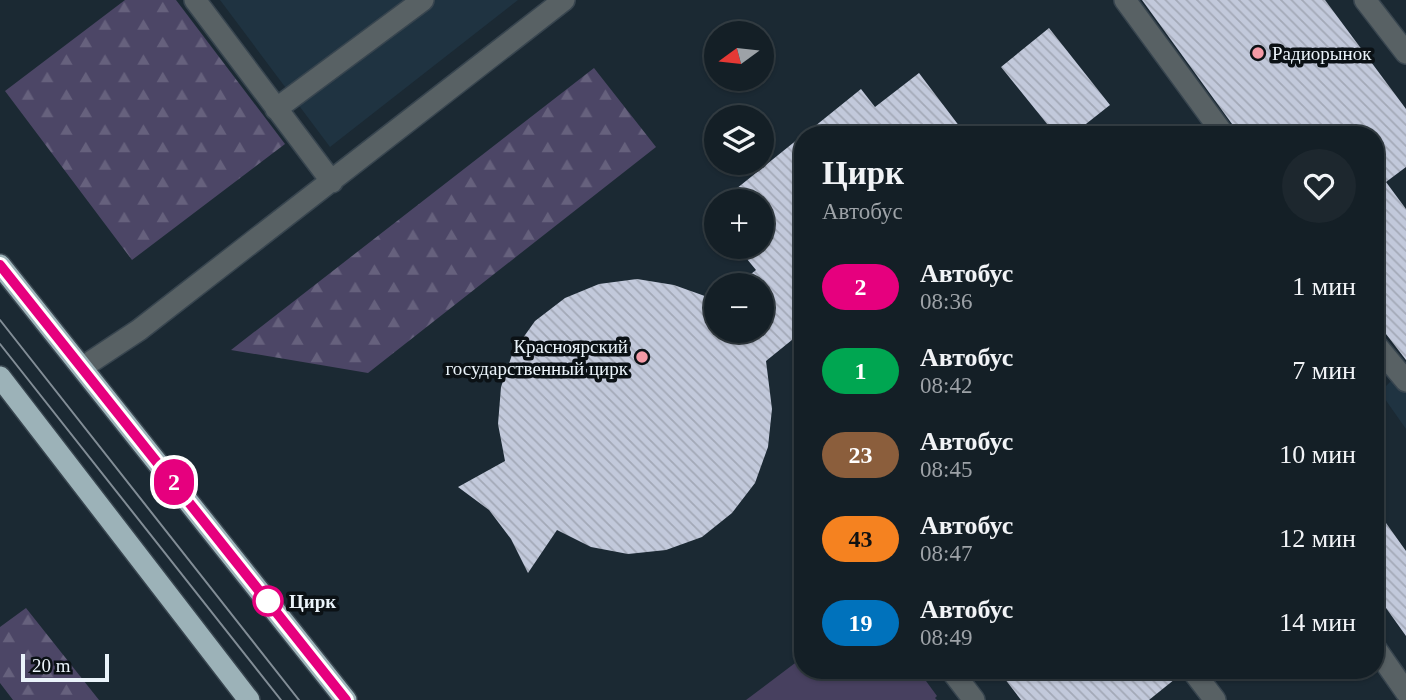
<!DOCTYPE html>
<html lang="ru">
<meta charset="utf-8">
<style>
body{margin:0;font-family:"Times New Roman",serif;background:#1d272e;color:#f1f3f6;height:100vh;display:flex;flex-direction:column;font-size:26px;white-space:nowrap}
*{box-sizing:border-box;margin:0}
p{font-size:23px;color:#9da2a7}
.icon{flex:none;width:38px;height:38px;fill:none;stroke:currentColor;stroke-width:2;stroke-linecap:round;stroke-linejoin:round}
.map{position:relative;flex:1;overflow:hidden}
.drawer{position:absolute;left:794px;top:126px;width:590px;height:553px;display:flex;flex-direction:column;background:#141f26;border-radius:28px;box-shadow:0 2px 5px #0004,0 0 0 2px #333d43}
.drawer>*{flex:none}
.badge{padding:0 14px;border-radius:23px;font-size:24px;line-height:46px}
.needle{width:46px;rotate:255deg}
.tools{position:absolute;left:704px;top:21px;display:grid;gap:14px}
.tools a{display:grid;place-items:center;width:70px;height:70px;border-radius:50%;background:#141f26;box-shadow:0 2px 5px #0004,0 0 0 2px #333d43;font-size:35px}
.scale{position:absolute;left:21px;bottom:18px;width:88px;box-sizing:border-box;padding-left:7px;border:4px solid #eaf3fa;border-top:0;font-size:19px;line-height:24px;white-space:nowrap;color:#eaf3fa;-webkit-text-stroke:5px #0b1115;paint-order:stroke}
.map>.badge{position:absolute;translate:-50% -50%;box-shadow:0 0 0 4px #fff}
.round{display:grid;place-items:center;flex:none;width:74px;height:74px;border-radius:37px;background:#1d272e}
.headline{display:flex;align-items:center;justify-content:space-between;height:119px;padding:0 28px}
h1{font-size:33px;font-weight:700;line-height:52px}
ul{padding:0;list-style:none}
li{display:flex;align-items:center;gap:21px;height:84px;padding:0 28px}
li div{flex:1}
li b{display:block;font-size:26px}
li em{font-style:normal}
li .badge{min-width:77px;font-weight:700;text-align:center}
.map>svg:first-child{display:block}
.built{fill:#1f3341}
.forest{fill:url(#forest-firs)}
.park{fill:#47405f}
.building{fill:url(#building-back-hatch)}
.lines{fill:none;stroke-linecap:round;stroke-linejoin:round}
.minor-casing{stroke:#38454f;stroke-width:24}
.highway-casing{stroke:#38454f;stroke-width:24}
.minor{stroke:#586164;stroke-width:21}
.highway{stroke:#9cb2b8;stroke-width:21}
.tram{stroke:#828d96;stroke-width:2}
.line-casing{stroke:#fff;stroke-width:16}
.line{stroke:#e6007e;stroke-width:10}
.poi-dot{fill:#f49aa6;stroke:#0b1115;stroke-width:2.5}
.stop-dot{fill:#fff;stroke:#e6007e;stroke-width:3.5}
.labels{text-anchor:middle;stroke-width:7;stroke-linejoin:round;paint-order:stroke}
.poi-label{font-size:19px;fill:#eaf3fa;stroke:#0b1115;text-anchor:start}
.stop-label{font-size:19px;font-weight:bold;fill:#eaf3fa;stroke:#0b1115;text-anchor:start}
</style>
<div class="map">
<svg width="1406" height="700" viewBox="0 0 1406 700">
<defs>
<pattern id="forest-firs" width="22" height="20" patternUnits="userSpaceOnUse" patternTransform="scale(1.75)"><rect width="22" height="20" fill="#4c4666"/><path d="M5 1l3.5 6h-7zM16 11l3.5 6h-7z" fill="#66617d"/></pattern>
<pattern id="building-back-hatch" width="6" height="6" patternUnits="userSpaceOnUse" patternTransform="scale(1.75)"><rect width="6" height="6" fill="#c2c9db"/><path d="M-1 5l2 2M0 0l6 6M5-1l2 2" fill="none" stroke="#a3a9b7"/></pattern>
</defs>
<rect width="100%" height="100%" fill="#1b2933"/>
<!-- built -->
<path class="built" d="M220,0H518L330,147Z
M1406,366V429L1380,392Z"/>
<!-- forest -->
<path class="forest" d="M125,0H176L285,144L132,260L5,91Z
M594,68L656,147L368,373L231,350Z
M26,608L99,700H13L0,683V627Z"/>
<!-- park -->
<path class="park" d="M803,657V670H918L937,696L935,698L937,700H746Z"/>
<!-- building -->
<path class="building" d="M1142,0H1325L1406,109V167L1386,182L1406,209V360L1376,321V135H1240Z
M1049,28L1110,105L1072,135H1056L1001,67Z
M919,73L966,135H804L861,89L875,107Z
M803,135V331L766,361L772,409L768,447L755,483L732,513L702,537L666,550L628,554L591,547L557,530L528,573L511,539L489,510L458,487L505,461L498,424L501,387L513,352L535,321L565,298L599,284L637,279L674,285L716,300V331H761V285H737L756,270L737,247H761V201H721Z
M1376,509L1406,551V636L1376,594Z
M998,670H1179L1180,675L1149,700H1021Z"/>
<g class="lines">
<!-- minor casing -->
<g class="minor-casing">
<path id="minor" d="M195,0L332,182
M1125,0L1224,135
M1365,0L1406,53
M276,109L423,0
M1376,345L1406,381
M83,367L139,330L564,0
M1376,649L1406,692
M951,670L974,700
M1192,670L1215,700"/>
</g>
<!-- highway casing -->
<g class="highway-casing">
<path id="highway" d="M0,265L346,700
M0,377L249,700"/>
</g>
<!-- minor -->
<use href="#minor" class="minor"/>
<!-- highway -->
<use href="#highway" class="highway"/>
<!-- tram -->
<path class="tram" d="M0,320L299,700
M0,344L281,700"/>
</g>
<g class="lines">
<!-- line casing -->
<g class="line-casing">
<path id="line" d="M0,265L346,700"/>
</g>
<!-- line -->
<use href="#line" class="line"/>
</g>
<!-- markers -->
<g class="poi-dot">
<circle cx="1258" cy="53" r="7"/>
<circle cx="642" cy="357" r="7"/>
</g>
<circle class="stop-dot" cx="268" cy="601" r="14"/>
<g class="labels">
<!-- poi labels -->
<g class="poi-label">
<text x="1272" y="60">Радиорынок</text>
<text x="628" y="353" text-anchor="end">Красноярский<tspan x="628" dy="22">государственный цирк</tspan></text>
</g>
<!-- stop labels -->
<g class="stop-label">
<text x="289" y="608">Цирк</text>
</g>
</g>
</svg>
<div class="tools">
<a><svg class="needle" viewBox="-14 -14 28 28"><path d="M0-13l5 13h-10z" fill="#e53935"/><path d="M0 13l5-13h-10z" fill="#9da2a7"/></svg></a>
<a><svg class="icon" aria-label="layers" viewBox="0 0 24 24"><path d="M12 4l9 5-9 5-9-5zM3 14l9 5 9-5"/></svg></a>
<a>+</a>
<a>−</a>
</div>
<div class="scale">20 m</div>
<b class="badge" style="left:174px;top:482px;background:#e6007e;color:#fff">2</b>
<section class="drawer">
<div class="headline"><div><h1>Цирк</h1><p>Автобус</p></div><a class="round"><svg class="icon" aria-label="heart" viewBox="0 0 24 24"><path d="M12 20l-8-8c-3-5 5-10 8-4 3-6 11-1 8 4z"/></svg></a></div>
<ul>
<li><span class="badge" style="background:#e6007e;color:#fff">2</span><div><b>Автобус</b><p>08:36</p></div><em>1 мин</em></li>
<li><span class="badge" style="background:#00a651;color:#fff">1</span><div><b>Автобус</b><p>08:42</p></div><em>7 мин</em></li>
<li><span class="badge" style="background:#8b5e3c;color:#fff">23</span><div><b>Автобус</b><p>08:45</p></div><em>10 мин</em></li>
<li><span class="badge" style="background:#f58220;color:#111">43</span><div><b>Автобус</b><p>08:47</p></div><em>12 мин</em></li>
<li><span class="badge" style="background:#0072bc;color:#fff">19</span><div><b>Автобус</b><p>08:49</p></div><em>14 мин</em></li>
</ul>
</section>
</div>
